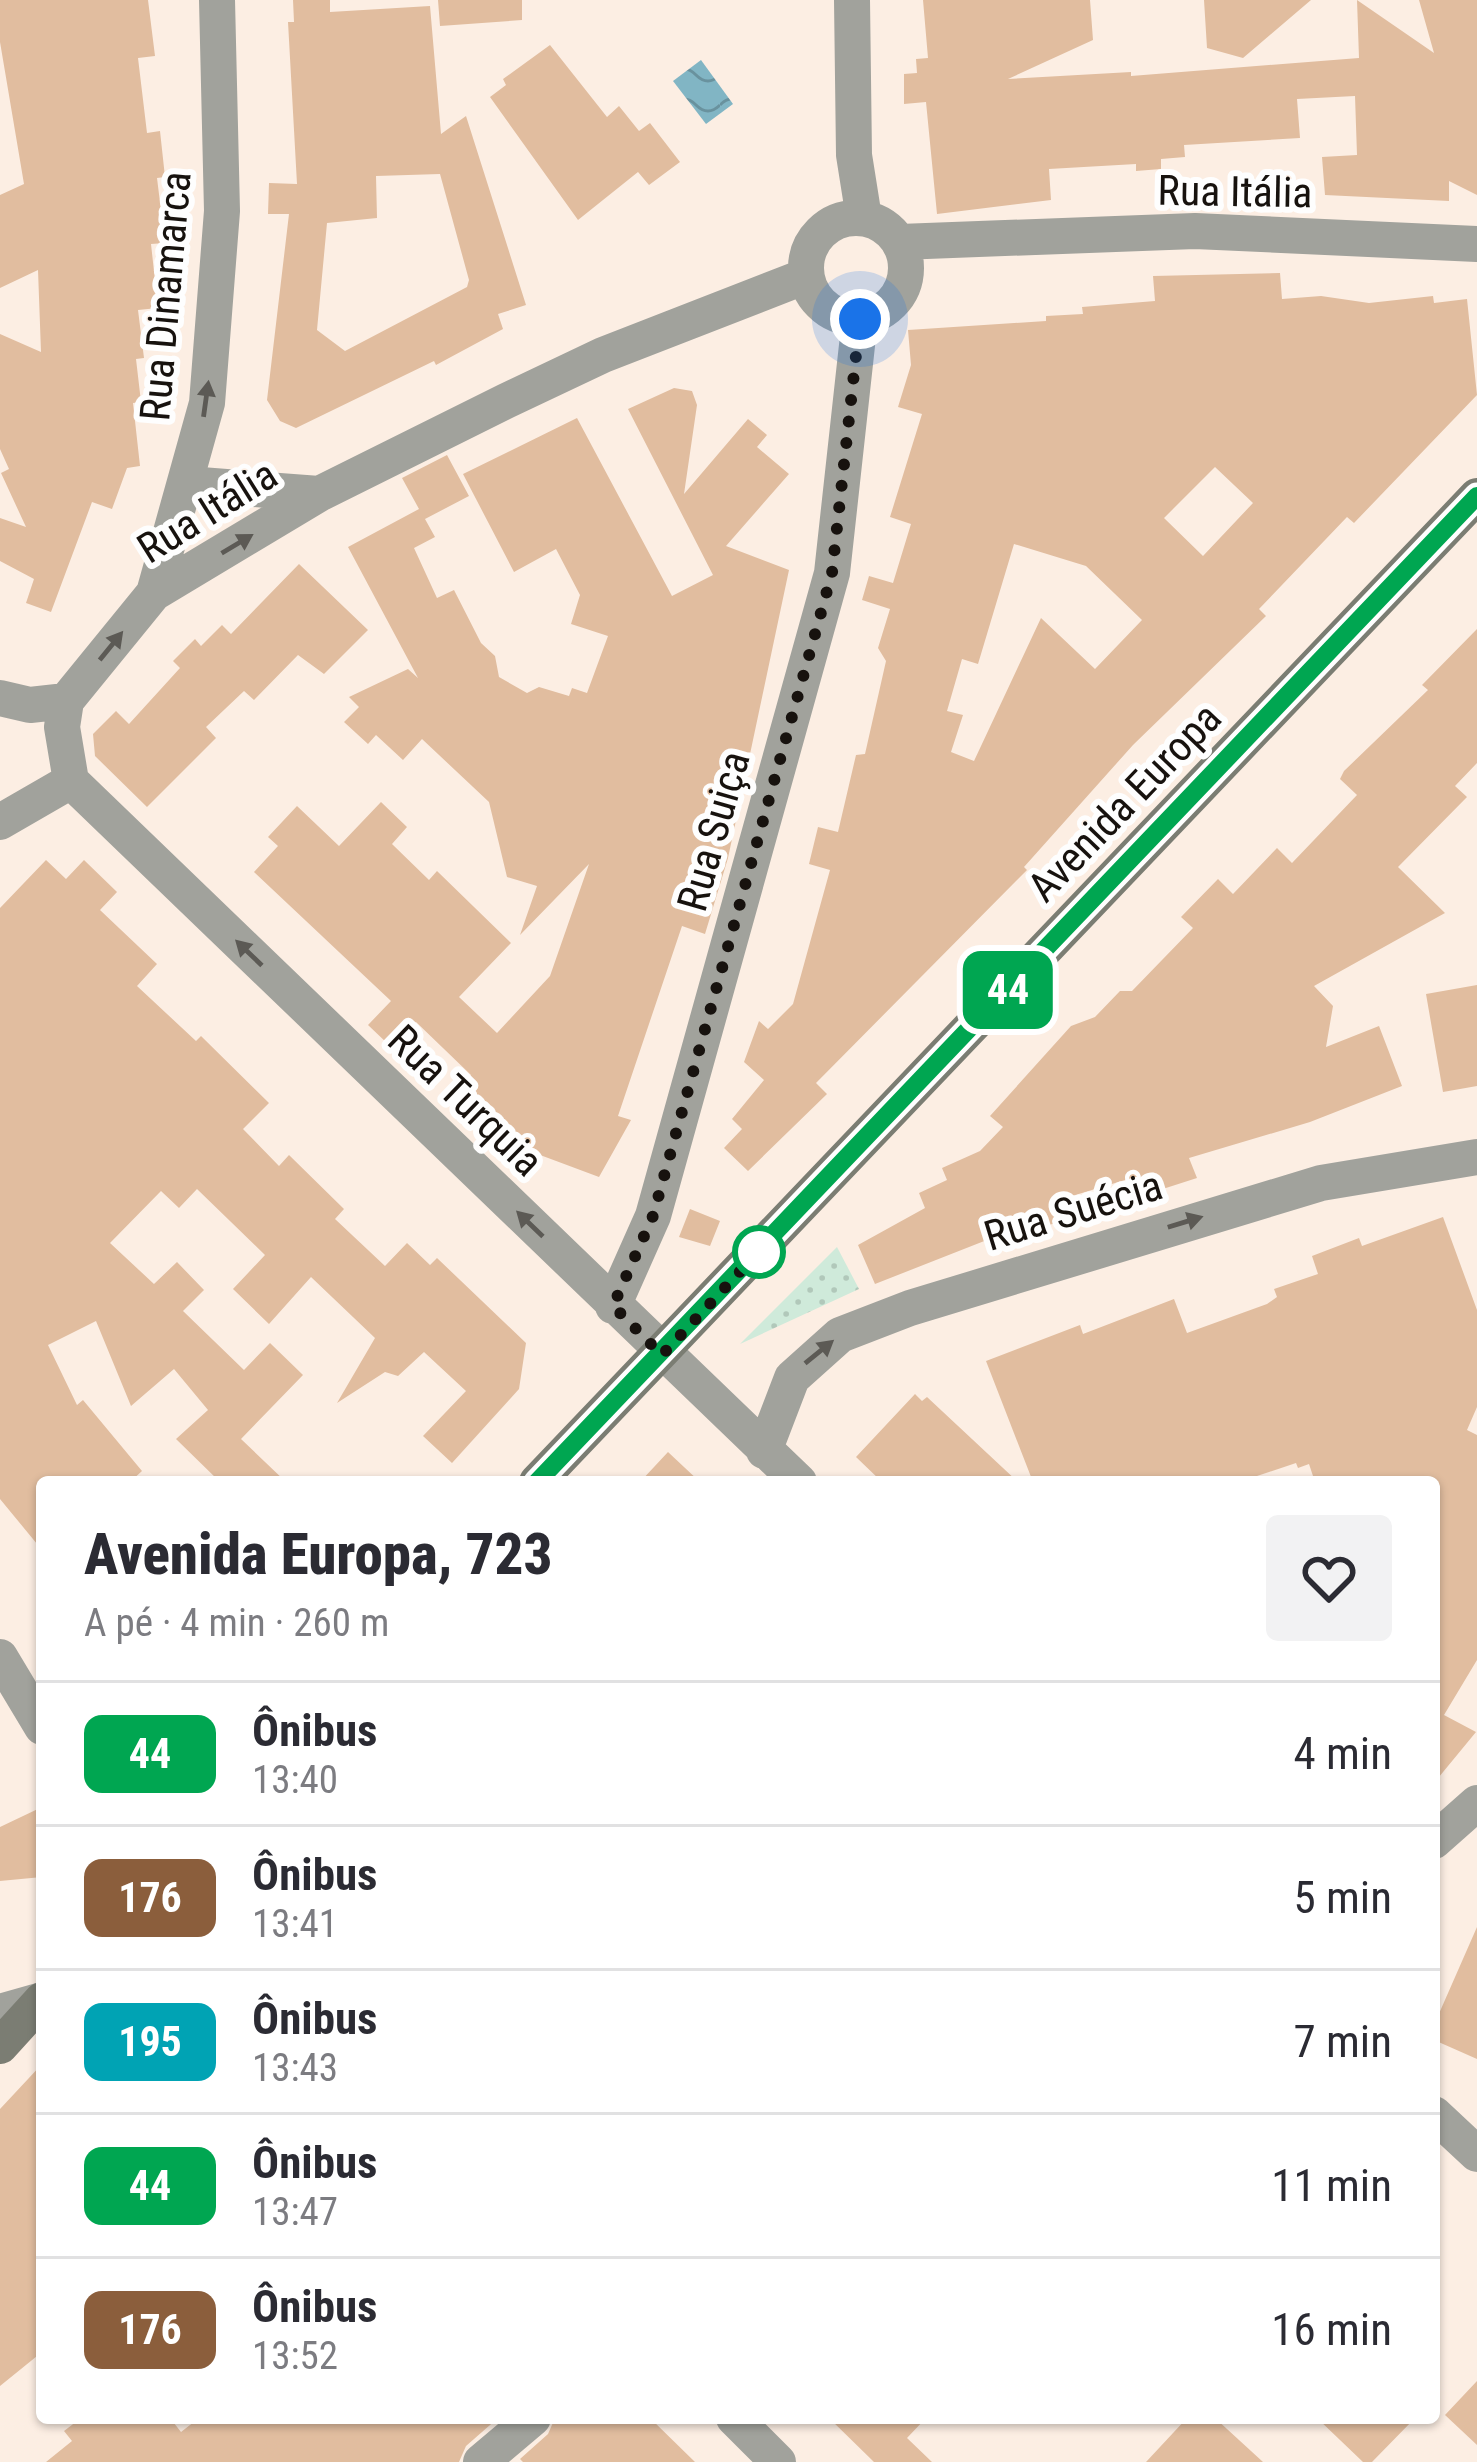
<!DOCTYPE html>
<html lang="pt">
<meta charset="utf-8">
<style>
body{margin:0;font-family:"Roboto Condensed",sans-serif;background:#f2f2f3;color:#2b2b33;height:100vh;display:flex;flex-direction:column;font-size:45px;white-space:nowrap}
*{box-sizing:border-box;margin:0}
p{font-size:39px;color:#7c7c81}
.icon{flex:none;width:66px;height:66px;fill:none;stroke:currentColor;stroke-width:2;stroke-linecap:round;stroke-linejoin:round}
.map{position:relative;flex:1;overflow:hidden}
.sheet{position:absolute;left:36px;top:1476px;width:1404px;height:948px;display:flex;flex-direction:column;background:#fff;border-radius:12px;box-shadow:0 3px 9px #0004}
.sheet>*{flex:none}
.badge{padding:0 24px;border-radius:18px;font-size:42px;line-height:78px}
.you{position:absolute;width:60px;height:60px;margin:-30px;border:9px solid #fff;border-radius:50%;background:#1a73e8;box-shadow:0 0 0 18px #1a73e833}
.map>.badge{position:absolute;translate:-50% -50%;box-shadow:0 0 0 6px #fff}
.round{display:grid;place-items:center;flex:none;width:126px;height:126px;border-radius:12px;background:#f2f2f3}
.summary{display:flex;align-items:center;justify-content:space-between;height:204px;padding:0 48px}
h1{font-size:57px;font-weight:800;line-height:90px}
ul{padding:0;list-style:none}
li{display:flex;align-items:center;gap:36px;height:144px;padding:0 48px;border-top:3px solid #e1e1e2}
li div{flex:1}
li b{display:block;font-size:45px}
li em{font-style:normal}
li .badge{min-width:132px;font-weight:700;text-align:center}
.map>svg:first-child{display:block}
.park{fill:url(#park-dots)}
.water{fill:url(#water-waves)}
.building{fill:#e1bd9f;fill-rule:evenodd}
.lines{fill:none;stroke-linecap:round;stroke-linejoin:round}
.minor{stroke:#a1a29c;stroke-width:36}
.secondary{stroke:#7b7d73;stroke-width:36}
.oneway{fill:#5c5a55}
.line-casing{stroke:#fff;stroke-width:27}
.line{stroke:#00a651;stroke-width:18}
.walk{stroke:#17120e;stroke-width:12;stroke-dasharray:0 21.6}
.stop-dot{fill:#fff;stroke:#00a651;stroke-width:6}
.labels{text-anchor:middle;stroke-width:12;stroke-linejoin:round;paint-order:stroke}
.street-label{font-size:42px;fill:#17120e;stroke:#fefefe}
</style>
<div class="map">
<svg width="1477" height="2462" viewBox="0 0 1477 2462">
<defs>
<pattern id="park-dots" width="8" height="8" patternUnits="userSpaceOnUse" patternTransform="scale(3)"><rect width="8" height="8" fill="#cfeada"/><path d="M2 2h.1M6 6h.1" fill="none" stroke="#b1c8ba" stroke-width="1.8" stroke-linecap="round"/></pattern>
<pattern id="water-waves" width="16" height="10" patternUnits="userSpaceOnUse" patternTransform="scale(3)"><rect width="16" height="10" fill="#81b5c4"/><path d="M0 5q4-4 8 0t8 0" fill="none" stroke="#69929e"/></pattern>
</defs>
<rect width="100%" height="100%" fill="#fceee3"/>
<!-- park -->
<path class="park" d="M837,1247L859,1289L740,1344Z"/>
<!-- water -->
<path class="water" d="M701,60L733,104L706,124L673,81Z"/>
<!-- building -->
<path class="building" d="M0,0H148L155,56L138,58L147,133L160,131L165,177L157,178L165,243L151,244L158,308L138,310L144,358L136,359L141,402L133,403L140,466L127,468L112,509L92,502L51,612L26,603L34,579L0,561V518L26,527L1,473L9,469L0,449V334L41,352L38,270L0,288V195L24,184L0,42Z
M293,0H330V12L430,6L441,134L466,116L526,305L498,314L503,329L436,365L434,361L296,428L280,421L267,400L289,214H268L269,183L297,184L288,22H294ZM440,174L469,280L467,287L345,351L317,330L327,223L377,218L376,176Z
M438,0H522V20L440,26Z
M923,0H1090L1093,40L1008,79L1131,72V76L1359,58L1357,0L1434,53L1419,0H1477V195L1449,181V201L1325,195L1322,157L1357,155L1355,96L1297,99L1300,138L1184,145L1185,157L1161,159V169L1136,171V164L1049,169L1051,200L937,214L926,102L904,104V74L917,73L916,59L928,58Z
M1204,0H1311L1243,58L1207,48Z
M550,45L607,117L619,106L639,131L650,123L680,162L649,185L638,172L578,220L490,97L506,85L503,79Z
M1280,273L1282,299L1321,296L1369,303L1433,296L1434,303L1467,299L1477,395L1354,523L1347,517L1259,609L1266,616L1133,745L1024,867L1027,870L816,1083L827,1094L748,1171L724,1148L742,1129L732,1119L764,1080L744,1062L759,1021L768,1029L793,1004L830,870L809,864L818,827L838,832L856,755L865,754L886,661L878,648L890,609L862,600L869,576L893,583L911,524L890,517L922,414L898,407L911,365L908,330L1046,321V316L1083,314L1082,307L1155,301L1153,276ZM1215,467L1253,503L1203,556L1164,518ZM1014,544L1086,566L1142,620L1095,669L1041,618L974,761L951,752L963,715L947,711L962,659L978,664Z
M674,388L692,391L697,405L684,494L748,419L767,435L757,447L789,474L726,546L789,570L728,858L705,934L682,926L618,1116L631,1120L599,1177L516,1146L521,1138L464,1083L471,1075L416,1022L389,1045L368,1025L391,1001L254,872L278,846L268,837L297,806L339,846L381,802L407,827L392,844L429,880L437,871L511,943L459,997L497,1033L550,976L589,864L520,935L537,886L507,877L489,802L422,739L403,760L376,735L368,744L344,722L359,707L349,697L408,669L418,678L348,547L419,509L402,478L447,455L469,496L425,519L435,537L414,548L437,598L454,590L481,643L495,656L499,677L527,693L539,687L569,696L572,688L587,693L608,636L571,624L580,595L556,549L514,572L463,474L577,418L672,596L713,575L628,409Z
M299,564L368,630L324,674L298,655L254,700L244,691L206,727L216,738L147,807L95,756L93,734L116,711L129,724L180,668L173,661L195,639L201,646L222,625L231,634Z
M1477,629V763L1455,786L1467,797L1398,867L1445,913L1314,986L1333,1006L1326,1047L1379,1026L1402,1086L1310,1122L1189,1158L1197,1178L1141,1196L1135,1177L1072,1196L1078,1216L1033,1230L1030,1223L875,1284L858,1245L925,1208L919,1193L947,1180L942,1168L980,1151L1003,1127L990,1116L1071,1026L1095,1017L1120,991H1132L1193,928L1181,917L1218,879L1233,894L1277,848L1292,863L1357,795L1340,779L1344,771L1428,690L1422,685Z
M46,860L66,879L84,860L117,892L100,910L157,964L137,986L196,1041L201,1036L269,1103L243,1129L279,1166L289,1155L344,1209L335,1219L385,1266L407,1243L430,1265L437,1258L526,1343L519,1389L452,1463L423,1436L466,1391L424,1352L398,1376L385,1372L337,1403L375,1338L311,1277L269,1324L233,1289L265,1255L197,1189L179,1208L161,1191L110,1243L154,1284L177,1262L204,1290L183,1311L244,1370L270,1343L303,1375L241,1439L286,1482H220L176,1439L208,1410L174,1369L131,1406L96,1321L48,1345L77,1405L83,1400L142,1471L130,1482H42V1550L0,1499V908Z
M1477,985V1086L1443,1092L1426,994Z
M690,1209L720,1221L710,1246L679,1237Z
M1443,1217L1477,1310V1407L1467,1430L1477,1435V1660L1444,1715L1476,1732L1434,1783V1482H1315L1309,1464L1298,1468L1296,1463L1239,1482H1033L986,1361L1080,1325L1083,1334L1174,1299L1187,1333L1267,1304L1277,1297L1274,1289L1318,1274L1312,1256L1359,1238L1362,1246Z
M915,1394L922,1401L927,1397L1018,1482H882L856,1457Z
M668,1452L700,1482H640Z
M42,1807V1877L0,1881V1827Z
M1477,1927V2059L1434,2040V2025Z
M42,2064V2352L0,2386V2109Z
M1477,2381V2445L1445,2415Z
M81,2418H170L181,2432L199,2418H498L466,2446L459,2462H46L72,2441L64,2431Z
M555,2418H650L695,2462H523L520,2459L548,2434Z
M829,2418H926L907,2438L932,2462H874Z
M1187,2418H1215L1263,2462H1146Z
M1317,2418H1415L1372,2462H1363Z"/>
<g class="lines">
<!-- minor -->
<path class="minor" d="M852,0L854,155L864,218
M806 268a50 50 0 1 1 100 0a50 50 0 1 1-100 0Z
M900,242L1195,231L1477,244
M188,484L319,494
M154,593L207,403L222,211L217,0
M0,698L30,705L66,701
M71,781L799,1482
M71,781L62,727L66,701L154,593L319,494L506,401L603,355L806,276
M0,822L71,781
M613,1306L653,1216L832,573L860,318
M764,1451L792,1378L840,1335L910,1308L1321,1183L1477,1157
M0,1657L42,1727
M1434,1841L1477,1803
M0,2012L42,2000
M1434,2114L1477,2154
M734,2418L778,2462
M481,2462L533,2418"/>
<!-- secondary -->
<path class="secondary" d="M537,1482L1477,496
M0,2046L42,2000"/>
</g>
<!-- one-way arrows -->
<defs><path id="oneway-solid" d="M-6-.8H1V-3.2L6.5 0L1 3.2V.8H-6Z" transform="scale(3)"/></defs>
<g class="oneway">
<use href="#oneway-solid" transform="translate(206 399) rotate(-82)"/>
<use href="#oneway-solid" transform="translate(237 544) rotate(-31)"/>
<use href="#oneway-solid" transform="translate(111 646) rotate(-51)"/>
<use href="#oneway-solid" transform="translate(249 953) rotate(-136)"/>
<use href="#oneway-solid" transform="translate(1185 1222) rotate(-17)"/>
<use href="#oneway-solid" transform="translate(530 1224) rotate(-136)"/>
<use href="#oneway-solid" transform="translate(819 1352) rotate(-39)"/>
</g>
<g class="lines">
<!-- line casing -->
<g class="line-casing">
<path id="line" d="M537,1482L1477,496"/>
</g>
<!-- line -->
<use href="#line" class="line"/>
<!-- walk -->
<path class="walk" d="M759,1252L764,1246L662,1355L613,1306L653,1216L832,573L860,319"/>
</g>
<!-- markers -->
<circle class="stop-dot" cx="759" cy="1252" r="24"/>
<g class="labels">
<!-- street labels -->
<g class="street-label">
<text transform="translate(1235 191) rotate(1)" y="15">Rua Itália</text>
<text transform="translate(165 296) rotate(-85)" y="15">Rua Dinamarca</text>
<text transform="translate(207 511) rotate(-32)" y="15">Rua Itália</text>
<text transform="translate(1124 802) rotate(-46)" y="15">Avenida Europa</text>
<text transform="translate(713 831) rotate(-74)" y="15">Rua Suiça</text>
<text transform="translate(466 1100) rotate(44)" y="15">Rua Turquia</text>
<text transform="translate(1073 1210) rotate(-17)" y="15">Rua Suécia</text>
</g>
</g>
</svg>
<div class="you" style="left:860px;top:319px"></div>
<b class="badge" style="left:1008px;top:990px;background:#00a651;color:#fff">44</b>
<section class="sheet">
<div class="summary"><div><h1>Avenida Europa, 723</h1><p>A pé · 4 min · 260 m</p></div><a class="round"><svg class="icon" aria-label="heart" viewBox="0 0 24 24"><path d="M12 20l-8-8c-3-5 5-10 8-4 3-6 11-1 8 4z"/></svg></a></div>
<ul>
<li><span class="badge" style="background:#00a651;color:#fff">44</span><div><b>Ônibus</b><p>13:40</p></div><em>4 min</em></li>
<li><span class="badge" style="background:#8b5e3c;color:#fff">176</span><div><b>Ônibus</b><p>13:41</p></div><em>5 min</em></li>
<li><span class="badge" style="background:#00a3b4;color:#fff">195</span><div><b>Ônibus</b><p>13:43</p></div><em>7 min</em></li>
<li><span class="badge" style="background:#00a651;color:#fff">44</span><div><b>Ônibus</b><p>13:47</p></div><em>11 min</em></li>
<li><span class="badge" style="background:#8b5e3c;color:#fff">176</span><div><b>Ônibus</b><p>13:52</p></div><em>16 min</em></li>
</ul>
</section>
</div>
